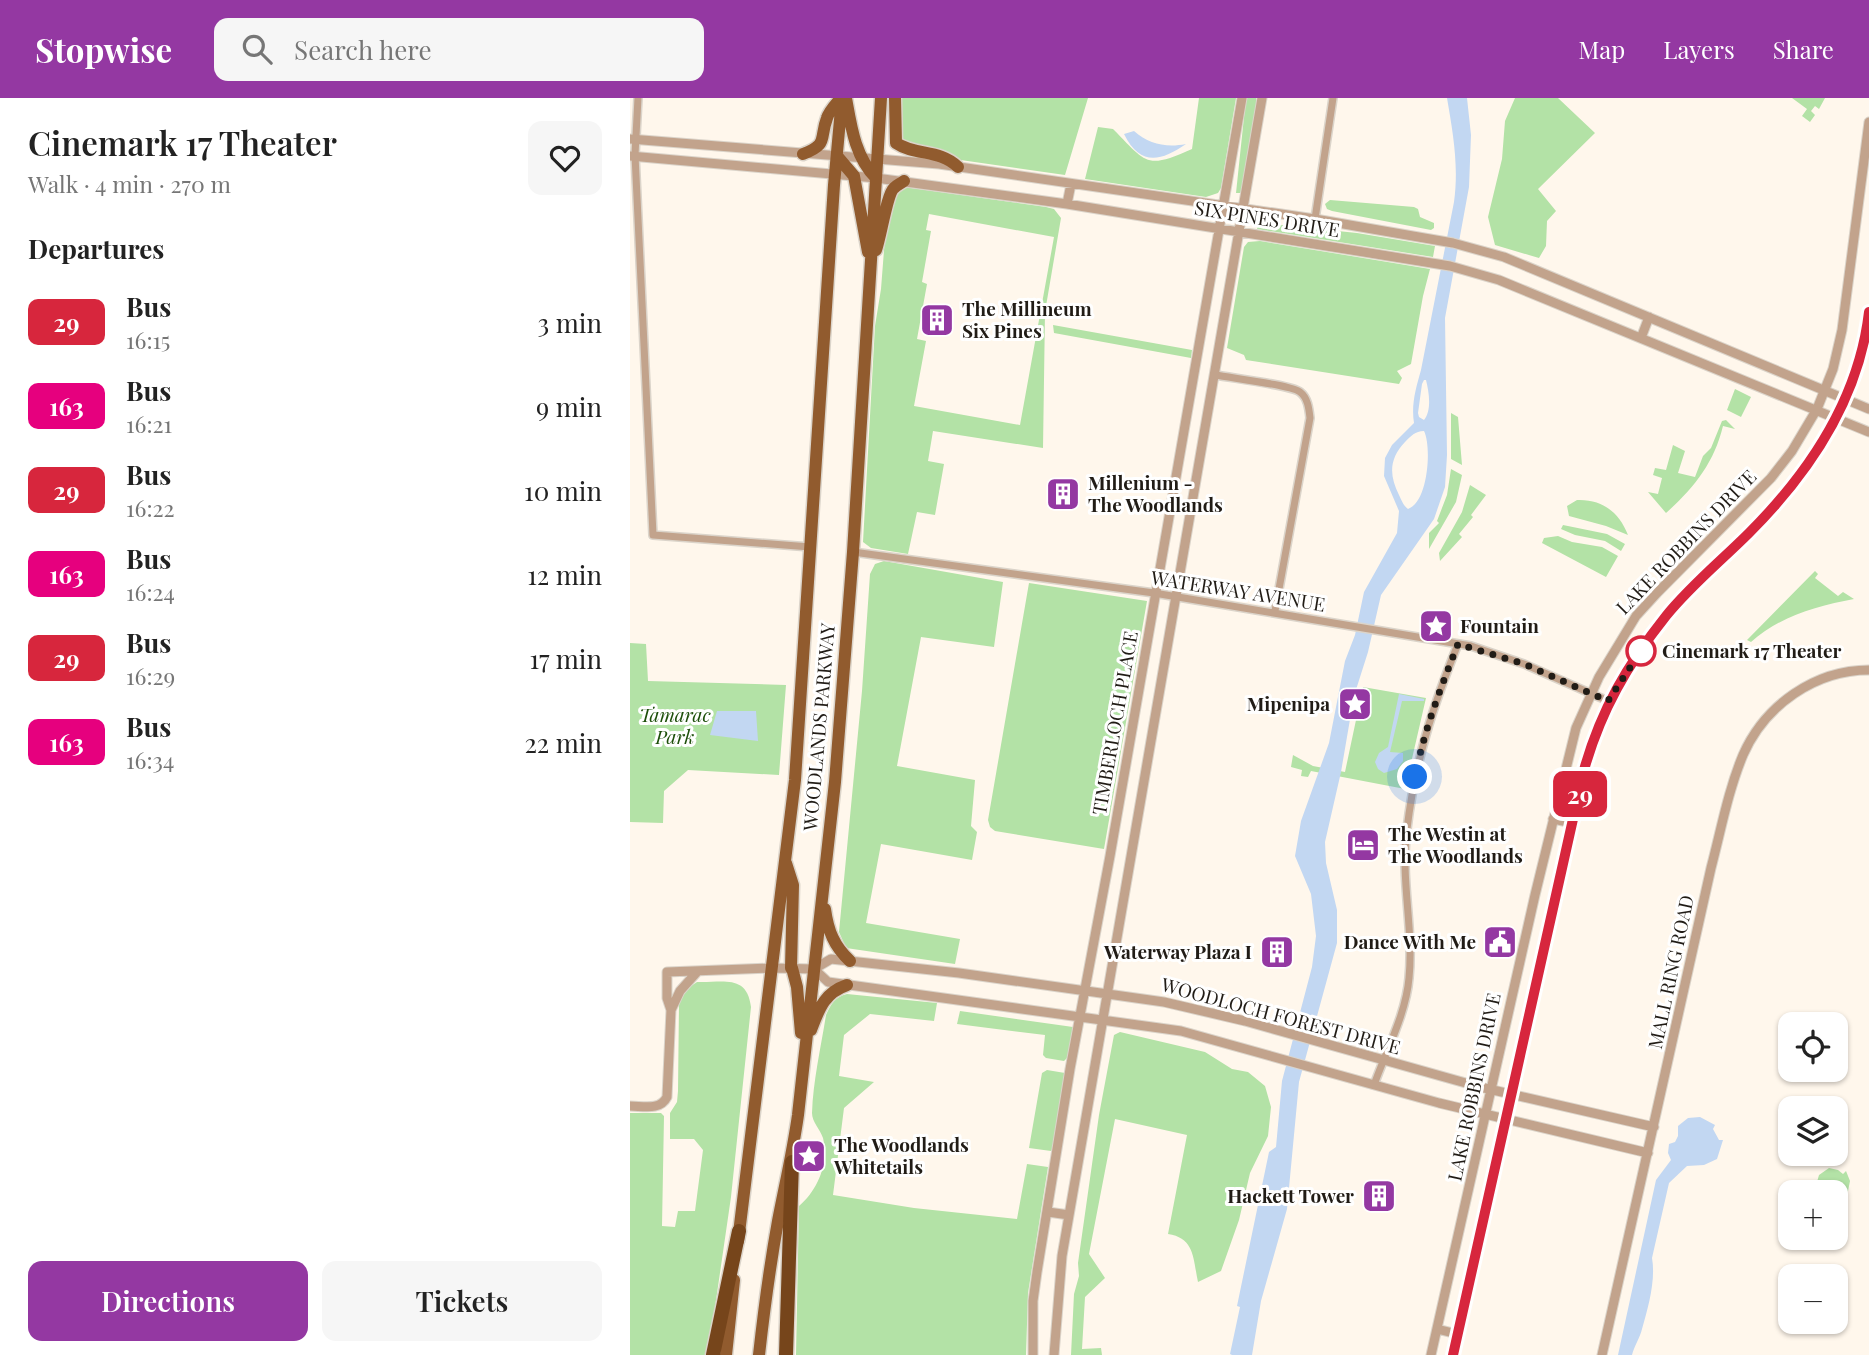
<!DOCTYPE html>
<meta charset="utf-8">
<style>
body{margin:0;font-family:"Playfair Display",serif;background:#f6f6f6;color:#222;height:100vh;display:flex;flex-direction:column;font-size:26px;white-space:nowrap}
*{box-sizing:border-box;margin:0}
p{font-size:23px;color:#767676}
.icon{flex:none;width:38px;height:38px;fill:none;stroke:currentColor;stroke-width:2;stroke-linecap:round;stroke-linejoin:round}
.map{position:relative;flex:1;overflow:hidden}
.side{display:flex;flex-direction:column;background:#fff;width:630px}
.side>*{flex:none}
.badge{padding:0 14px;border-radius:10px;font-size:24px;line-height:46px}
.buttons{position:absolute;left:1148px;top:914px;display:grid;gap:14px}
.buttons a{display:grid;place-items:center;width:70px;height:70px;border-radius:14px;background:#fff;box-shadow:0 2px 5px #0004;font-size:35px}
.you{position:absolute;width:35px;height:35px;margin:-18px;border:5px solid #fff;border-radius:50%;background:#1a73e8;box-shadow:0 0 0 10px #1a73e833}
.map>.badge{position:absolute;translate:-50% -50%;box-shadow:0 0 0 4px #fff}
h2{padding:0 28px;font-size:26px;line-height:63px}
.round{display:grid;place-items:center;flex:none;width:74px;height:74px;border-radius:14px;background:#f6f6f6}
.head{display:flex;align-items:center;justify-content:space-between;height:119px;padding:0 28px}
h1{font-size:33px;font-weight:600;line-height:52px}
.button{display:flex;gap:14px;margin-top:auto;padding:14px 28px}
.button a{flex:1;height:80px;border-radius:14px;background:#9438a2;color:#fff;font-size:28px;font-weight:600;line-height:80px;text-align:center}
.button a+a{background:#f6f6f6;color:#222}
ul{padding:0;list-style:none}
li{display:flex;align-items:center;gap:21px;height:84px;padding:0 28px}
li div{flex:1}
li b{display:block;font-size:26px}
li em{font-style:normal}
li .badge{min-width:77px;font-weight:700;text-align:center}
header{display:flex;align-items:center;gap:42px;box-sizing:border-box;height:98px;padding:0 35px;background:#9438a2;color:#fff}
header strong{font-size:33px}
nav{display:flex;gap:38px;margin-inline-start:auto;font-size:24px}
.search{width:490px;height:63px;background:#f6f6f6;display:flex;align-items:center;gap:18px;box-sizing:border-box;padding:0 24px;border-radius:14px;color:#767676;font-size:26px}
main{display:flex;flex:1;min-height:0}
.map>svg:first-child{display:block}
.green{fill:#b3e2a6;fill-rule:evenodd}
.water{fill:#c2d7f2;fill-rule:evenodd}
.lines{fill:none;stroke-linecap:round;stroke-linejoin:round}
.minor-casing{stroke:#dbd4ca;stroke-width:10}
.tertiary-casing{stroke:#dbd4ca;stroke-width:11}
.primary-casing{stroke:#dbd4ca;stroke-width:15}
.motorway-casing{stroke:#dbd4ca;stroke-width:17}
.minor{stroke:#c2a38c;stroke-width:7}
.tertiary{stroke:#c2a38c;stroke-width:9}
.primary{stroke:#915b2e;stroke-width:12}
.motorway{stroke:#76451b;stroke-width:14}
.line-casing{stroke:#fff;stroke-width:16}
.line{stroke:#d7263d;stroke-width:10}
.walk{stroke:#211c16;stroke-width:7;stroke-dasharray:0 12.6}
.stop-dot{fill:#fff;stroke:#d7263d;stroke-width:3.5}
.labels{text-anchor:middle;stroke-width:6;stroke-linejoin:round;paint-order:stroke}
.street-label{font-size:19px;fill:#211c16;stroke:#fff}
.poi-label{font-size:19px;font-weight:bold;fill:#211c16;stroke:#fff;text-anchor:start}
.stop-label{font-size:19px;font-weight:bold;fill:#211c16;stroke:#fff;text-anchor:start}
.park-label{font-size:19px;font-style:italic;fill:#1d4f0a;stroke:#fff}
</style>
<header>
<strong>Stopwise</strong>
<div class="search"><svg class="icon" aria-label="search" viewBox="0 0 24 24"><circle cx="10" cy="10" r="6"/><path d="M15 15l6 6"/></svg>Search here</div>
<nav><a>Map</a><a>Layers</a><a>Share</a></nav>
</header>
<main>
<section class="side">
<div class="head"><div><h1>Cinemark 17 Theater</h1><p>Walk · 4 min · 270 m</p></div><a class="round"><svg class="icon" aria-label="heart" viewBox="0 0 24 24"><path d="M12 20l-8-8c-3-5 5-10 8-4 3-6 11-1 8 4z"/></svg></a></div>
<h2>Departures</h2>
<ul>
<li><span class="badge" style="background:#d7263d;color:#fff">29</span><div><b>Bus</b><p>16:15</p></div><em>3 min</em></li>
<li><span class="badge" style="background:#e6007e;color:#fff">163</span><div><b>Bus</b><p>16:21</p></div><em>9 min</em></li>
<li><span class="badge" style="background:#d7263d;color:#fff">29</span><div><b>Bus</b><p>16:22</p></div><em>10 min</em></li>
<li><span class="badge" style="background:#e6007e;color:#fff">163</span><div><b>Bus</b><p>16:24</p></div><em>12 min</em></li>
<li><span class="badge" style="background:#d7263d;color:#fff">29</span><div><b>Bus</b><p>16:29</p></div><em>17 min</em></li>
<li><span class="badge" style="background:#e6007e;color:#fff">163</span><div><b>Bus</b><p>16:34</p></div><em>22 min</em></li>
</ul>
<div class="button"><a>Directions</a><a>Tickets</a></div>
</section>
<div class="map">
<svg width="1239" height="1257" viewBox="0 0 1239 1257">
<rect width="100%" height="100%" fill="#fff7ec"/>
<!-- green -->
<path class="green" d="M264,0H458L435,77L275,54L263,27Z
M569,0H606L591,90L588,95L576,99L455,81L468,29L483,31C517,65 515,72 562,51Z
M616,0H626V18L612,95H606Z
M885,0H928L965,35L908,91L926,113L917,123L916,148L909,160L865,147L858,119L872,61L875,23Z
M1162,0H1195L1189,11L1185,8L1181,13L1185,17L1180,24L1172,18L1177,11Z
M274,89L416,109L424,111L431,120L415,214L413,350L303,333L298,363L314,366L305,417L287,414L278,456L241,450L233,444L245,228L251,191L258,101ZM299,116L424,139L390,327L284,308L296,243L287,241L297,186L292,184L301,133L296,132Z
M700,102L784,109L788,111L790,119L804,125V130L801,132L702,113L697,111L695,106Z
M629,125L727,135L805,148L803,159L627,131Z
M630,143L800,171L793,198L781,266L767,273L772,280L769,286L616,262L614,257L597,250L614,149L618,144Z
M423,227L562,252L561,260L424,235Z
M1105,291L1121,299L1111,319L1097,312Z
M821,315L828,319L832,367L821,361Z
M1096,322L1105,331L1093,328C1084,365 1064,390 1036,415L1018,394L1028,396L1032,380L1023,377L1025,370L1036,372L1043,347L1055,353L1048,375L1065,379L1073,358L1081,350L1092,323Z
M821,371L832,377L826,404L799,451V435L809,425L807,423L817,397Z
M840,387L856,397L841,417L843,419L829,436L832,439L810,463L809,455L832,414Z
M947,402C972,401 989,414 998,437L976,428L939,418L937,408Z
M933,427L977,436L995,446L991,453L975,443L945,437L931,431Z
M928,438L942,444L972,449L988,458L976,479L912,445L914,440Z
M254,463L373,484L364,549L291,539L267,668L345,682L341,728L347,734L342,762L251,746L236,825L330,841L325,866L216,850L209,834L232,593L240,476L245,466Z
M1185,473L1188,476L1185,480L1208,498L1213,494L1224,501C1187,508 1150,518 1121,544L1117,542Z
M399,485L517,503L474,751L365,733L360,729L358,722Z
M0,545L16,546L18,583L156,587L149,677L58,672L34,693L33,725L0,724Z
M733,589L796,600L775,691L681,673L678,679L671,678L672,672L661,669L663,657L683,668L715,674Z
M67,884C93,885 117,876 121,909L101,1099L84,1216L75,1257H0V1015H31L34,1018L32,1128L45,1129L48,1113H65L73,1052L64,1041H40V1015L47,1004L48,993L49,905L55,892Z
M217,896L307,905L304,923L240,916L214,937L209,978L244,984L214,1010L203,1097L284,1110L387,1121L397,1066L418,1069L398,1195L396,1257H166L169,1108C188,1092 199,1065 193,1040C190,1031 182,1024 182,1015C183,983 191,949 196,917C201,906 205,899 217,896Z
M330,913L443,929L438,959L434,963L416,960L413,957L415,937L327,926Z
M490,934L575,954L602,971L618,974L635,988L641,1009L638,1038L620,1075L609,1122L591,1173L568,1184C563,1161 565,1140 538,1136L557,1037L485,1021L459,1156L475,1180L455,1199L452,1251L471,1250L472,1257H441L444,1196L449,1178L448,1165L469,1017L484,937Z
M417,972L435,975L423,1051L421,1053L399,1050L412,975Z
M1199,1070L1208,1072L1213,1076L1216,1073L1220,1083L1218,1093L1208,1102L1206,1094H1190L1187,1084L1189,1077Z"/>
<!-- water -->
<path class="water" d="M817,0H837L841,37L839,89L815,220L817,357L815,389L804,421L751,497L738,554L724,598L711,674L695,744L696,765L707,812V845L669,984L657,1111L631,1203L622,1257H602L600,1256L610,1209L607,1208L639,1054L646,1049L652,983L682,869L686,838L681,796L665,758L671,723L699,645L715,563L725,537L734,494L767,435L769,413L754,378L755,360L762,347L784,325C781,306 786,290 791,272L824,104C829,68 823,35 817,0ZM794,282H796C799,294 802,312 794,322L789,319L788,315L792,286ZM794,333C802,349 798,405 778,411C773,407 772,403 769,397C759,377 759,361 775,344C781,338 785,333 794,333Z
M504,33C519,46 536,50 556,46C530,64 510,68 494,36Z
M769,596L794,601V603H772L760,654L773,655V663L767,671L754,675L748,671L745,664L749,655L758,649Z
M87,613H126L128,643L80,637Z
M1070,1019L1085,1027L1083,1031L1089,1042H1093L1087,1061L1074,1067L1057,1068L1039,1085L1022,1160C1026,1182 1018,1210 1012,1231C1010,1240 1004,1248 1002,1257H988L1026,1082L1041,1062L1038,1055L1039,1046L1045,1044L1048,1038V1028L1058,1020Z"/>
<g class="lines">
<!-- minor casing -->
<g class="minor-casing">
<path id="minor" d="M8,0L5,57L23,437L180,449
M685,121L703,0
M586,277C601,280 661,287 670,294C678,300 679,311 680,320L645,513
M223,454L524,495L841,548L894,566L978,603
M744,987C756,953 776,916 779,880C784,830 770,781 777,731C785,663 803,608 828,546"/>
</g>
<!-- tertiary casing -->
<g class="tertiary-casing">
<path id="tertiary" d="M0,41L309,66L685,121L823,145L874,159L1239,311
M0,58L246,80L437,106L820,168L869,182L1239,334
M437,106L441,86
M1011,240L1019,219
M923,721L943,725
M184,871L198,884L551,933L809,1005L1018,1055
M41,912L50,893L67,874
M0,1008C13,1008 30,1013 37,999L41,912L37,900V874L142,870L184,871L201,861L329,875L534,904L615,923L850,989L1024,1029
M418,1114L439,1117
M807,1231L827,1236
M403,1257V1203L407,1174L440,971L480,758L612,0
M424,1257L432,1158L632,0
M801,1257L905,797L946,630L969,579L1006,518L1027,495L1141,380L1162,353L1187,311L1203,271L1212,232L1239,24
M823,1257L954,672C971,613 997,566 1036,518C1058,491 1086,467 1111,443C1175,380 1228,305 1239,214
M972,1257L1081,770C1091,732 1098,693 1113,657C1135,607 1185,572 1239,572"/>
</g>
<!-- primary casing -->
<g class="primary-casing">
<path id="primary" d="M216,0C221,28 225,59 246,80
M265,0L266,45C285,58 310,51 328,69
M173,56C199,46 189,41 197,20C199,13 206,6 211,0
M207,58L224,78L238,154
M246,152C251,138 257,96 264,90C267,87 270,86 274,83
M156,765L163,787L161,870
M195,811C198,833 204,848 220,863
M162,870L167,889L171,935
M181,932C189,911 194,895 217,887
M108,1143L165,682L204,87L212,0
M96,1257L104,1182
M129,1257C134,1212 140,1167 148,1123C155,1087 163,1053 168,1017L205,684L223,454L251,0"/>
</g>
<!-- motorway casing -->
<g class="motorway-casing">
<path id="motorway" d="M83,1257L109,1133
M156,1257L162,1064"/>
</g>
<!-- minor -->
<use href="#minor" class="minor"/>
<!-- tertiary -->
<use href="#tertiary" class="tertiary"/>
<!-- primary -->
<use href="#primary" class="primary"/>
<!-- motorway -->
<use href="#motorway" class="motorway"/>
</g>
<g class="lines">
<!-- line casing -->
<g class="line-casing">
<path id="line" d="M823,1257L954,672C971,612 997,567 1036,518C1060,488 1092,462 1119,435C1179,375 1229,300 1239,214"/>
</g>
<!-- line -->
<use href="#line" class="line"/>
<!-- walk -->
<path class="walk" d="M785,679C794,632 811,589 828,546L894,566L978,603L1011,553"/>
</g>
<!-- icons -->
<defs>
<g id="building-square" transform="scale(1.75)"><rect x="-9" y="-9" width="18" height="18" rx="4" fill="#9438a2" stroke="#fff"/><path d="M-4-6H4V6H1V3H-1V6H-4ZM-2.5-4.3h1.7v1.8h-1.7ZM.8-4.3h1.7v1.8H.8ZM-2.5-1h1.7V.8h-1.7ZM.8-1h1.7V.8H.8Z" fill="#fff"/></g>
<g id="sight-square" transform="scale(1.75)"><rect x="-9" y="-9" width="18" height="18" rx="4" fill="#9438a2" stroke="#fff"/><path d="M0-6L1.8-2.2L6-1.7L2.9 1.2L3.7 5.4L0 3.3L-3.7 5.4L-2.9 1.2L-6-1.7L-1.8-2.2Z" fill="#fff"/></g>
<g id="hotel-square" transform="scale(1.75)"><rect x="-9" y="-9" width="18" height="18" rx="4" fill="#9438a2" stroke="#fff"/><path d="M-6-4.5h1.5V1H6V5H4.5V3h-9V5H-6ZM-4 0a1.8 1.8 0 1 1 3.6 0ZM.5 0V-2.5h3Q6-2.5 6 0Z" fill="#fff"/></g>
<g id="civic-square" transform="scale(1.75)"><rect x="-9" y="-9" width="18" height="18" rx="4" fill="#9438a2" stroke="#fff"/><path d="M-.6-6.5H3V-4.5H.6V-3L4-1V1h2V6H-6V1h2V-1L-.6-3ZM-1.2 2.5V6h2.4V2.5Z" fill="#fff"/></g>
</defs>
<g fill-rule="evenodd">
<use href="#building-square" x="307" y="222"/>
<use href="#building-square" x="433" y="396"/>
<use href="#sight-square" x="806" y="528"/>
<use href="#sight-square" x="725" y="606"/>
<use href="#hotel-square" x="733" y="747"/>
<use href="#civic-square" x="870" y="844"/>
<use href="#building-square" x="647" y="854"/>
<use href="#sight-square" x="179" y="1058"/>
<use href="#building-square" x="749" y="1098"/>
</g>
<!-- markers -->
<circle class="stop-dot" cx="1011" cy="553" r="14"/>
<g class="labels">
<!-- street labels -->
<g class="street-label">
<text transform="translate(637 121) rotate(9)" y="7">SIX PINES DRIVE</text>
<text transform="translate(1056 444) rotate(-46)" y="7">LAKE ROBBINS DRIVE</text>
<text transform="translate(608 493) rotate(9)" y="7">WATERWAY AVENUE</text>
<text transform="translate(485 625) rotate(-80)" y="7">TIMBERLOCH PLACE</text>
<text transform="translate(189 629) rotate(-85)" y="7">WOODLANDS PARKWAY</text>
<text transform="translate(1041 874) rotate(-78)" y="7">MALL RING ROAD</text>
<text transform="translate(651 918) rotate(15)" y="7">WOODLOCH FOREST DRIVE</text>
<text transform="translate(844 989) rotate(-78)" y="7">LAKE ROBBINS DRIVE</text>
</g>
<!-- poi labels -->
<g class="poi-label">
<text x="332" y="218">The Millineum<tspan x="332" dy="22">Six Pines</tspan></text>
<text x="458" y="392">Millenium -<tspan x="458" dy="22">The Woodlands</tspan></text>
<text x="830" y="535">Fountain</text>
<text x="700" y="613" text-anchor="end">Mipenipa</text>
<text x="758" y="743">The Westin at<tspan x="758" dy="22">The Woodlands</tspan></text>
<text x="846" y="851" text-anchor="end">Dance With Me</text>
<text x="622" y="861" text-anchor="end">Waterway Plaza I</text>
<text x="204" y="1054">The Woodlands<tspan x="204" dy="22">Whitetails</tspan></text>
<text x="724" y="1105" text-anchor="end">Hackett Tower</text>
</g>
<!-- stop labels -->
<g class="stop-label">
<text x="1032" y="560">Cinemark 17 Theater</text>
</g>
<!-- park labels -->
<g class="park-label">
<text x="45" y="624">Tamarac<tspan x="45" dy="22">Park</tspan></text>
</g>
</g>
</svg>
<div class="buttons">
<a><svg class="icon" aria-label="locate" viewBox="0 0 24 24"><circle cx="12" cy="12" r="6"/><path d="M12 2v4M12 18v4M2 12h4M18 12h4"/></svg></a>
<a><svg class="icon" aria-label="layers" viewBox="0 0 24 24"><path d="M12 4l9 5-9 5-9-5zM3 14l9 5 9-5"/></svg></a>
<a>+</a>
<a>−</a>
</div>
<div class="you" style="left:785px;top:679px"></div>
<b class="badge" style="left:950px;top:696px;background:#d7263d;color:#fff">29</b>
</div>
</main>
